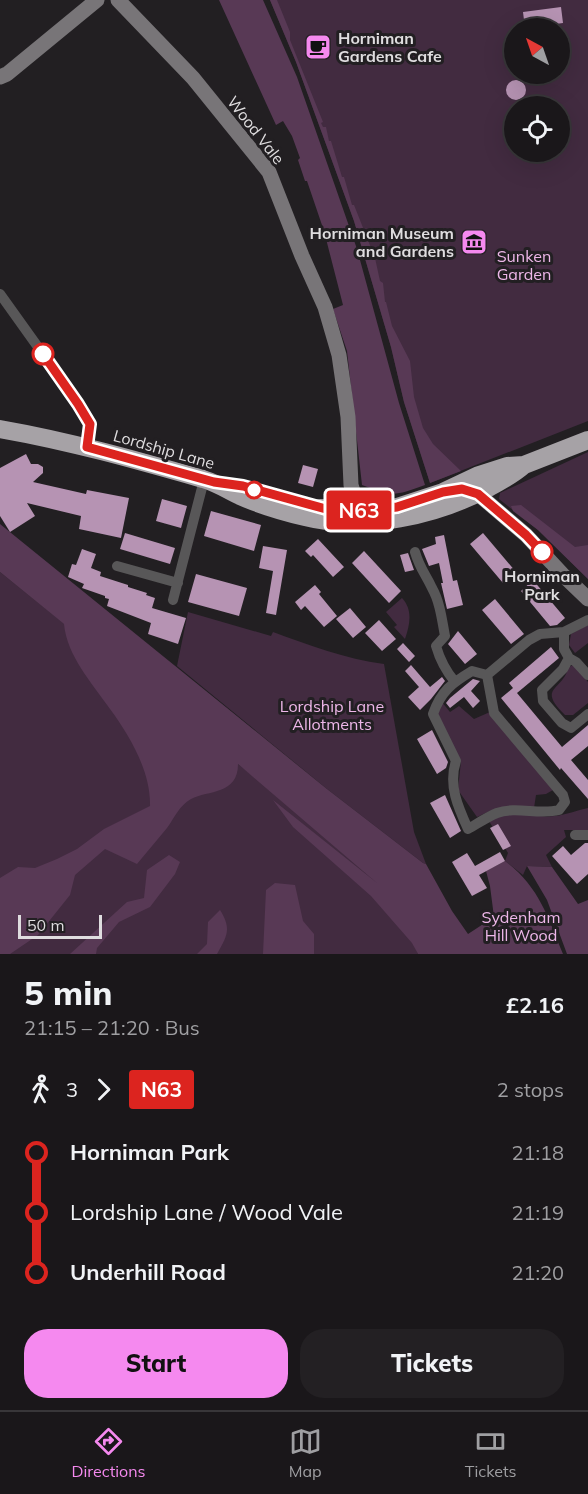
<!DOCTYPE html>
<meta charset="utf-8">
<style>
body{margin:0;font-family:Mulish,sans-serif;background:#232023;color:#f1f3f6;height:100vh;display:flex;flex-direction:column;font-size:22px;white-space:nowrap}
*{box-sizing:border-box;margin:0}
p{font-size:20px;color:#9f9fa2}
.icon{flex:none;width:33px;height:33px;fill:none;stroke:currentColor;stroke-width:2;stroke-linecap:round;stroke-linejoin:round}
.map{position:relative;height:954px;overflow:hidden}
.side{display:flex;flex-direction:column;background:#1a171a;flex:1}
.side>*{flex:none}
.badge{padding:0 12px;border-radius:4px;font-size:21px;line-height:39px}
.needle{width:39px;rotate:320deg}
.controls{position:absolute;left:504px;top:18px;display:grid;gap:12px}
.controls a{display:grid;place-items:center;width:66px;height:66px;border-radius:50%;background:#1a171a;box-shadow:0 6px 24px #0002,0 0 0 2px #383639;font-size:30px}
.scale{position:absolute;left:18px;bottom:15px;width:84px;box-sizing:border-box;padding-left:6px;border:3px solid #dfdddf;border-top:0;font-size:16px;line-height:21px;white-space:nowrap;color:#dfdddf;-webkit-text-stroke:4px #221f22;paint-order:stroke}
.map>.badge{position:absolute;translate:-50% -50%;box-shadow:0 0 0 3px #fff}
.legs{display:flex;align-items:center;gap:9px;height:66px;padding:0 24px;font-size:20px}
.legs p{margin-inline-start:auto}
.overview{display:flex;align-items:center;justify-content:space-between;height:102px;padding:0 24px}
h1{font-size:33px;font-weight:800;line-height:45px}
.action{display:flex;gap:12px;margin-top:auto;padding:12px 24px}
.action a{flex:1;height:69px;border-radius:24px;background:#f589ef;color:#111;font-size:24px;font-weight:800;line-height:69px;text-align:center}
.action a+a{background:#232023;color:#f1f3f6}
ul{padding:0 24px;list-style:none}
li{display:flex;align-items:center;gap:21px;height:60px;font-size:22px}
li i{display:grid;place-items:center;width:9px;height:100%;margin:0 8px;background:currentColor}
li i::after{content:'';width:15px;height:15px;margin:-8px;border:4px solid;border-radius:50%;background:#1a171a}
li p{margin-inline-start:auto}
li:first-child i{background:linear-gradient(#0000 50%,currentColor 0)}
li:last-child i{background:linear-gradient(currentColor 50%,#0000 0)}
.dock{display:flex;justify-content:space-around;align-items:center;height:84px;border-top:2px solid #383639;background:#1a171a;font-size:16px;color:#9f9fa2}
.dock a{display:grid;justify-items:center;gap:3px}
.dock .active{color:#f589ef}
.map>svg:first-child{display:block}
.green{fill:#422b40;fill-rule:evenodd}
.forest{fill:#583955}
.building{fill:#b693b3}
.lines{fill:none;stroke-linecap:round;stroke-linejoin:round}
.street{stroke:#585758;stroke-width:10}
.secondary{stroke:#787578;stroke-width:15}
.highway{stroke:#a6a2a6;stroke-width:18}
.line-1-casing{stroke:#fff;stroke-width:14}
.line-1{stroke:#dc241f;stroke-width:9}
.stop-1-dot{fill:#fff;stroke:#dc241f;stroke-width:3}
.labels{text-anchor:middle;stroke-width:6;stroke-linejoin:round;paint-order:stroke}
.poi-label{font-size:16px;font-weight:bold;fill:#dfdddf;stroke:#221f22;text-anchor:start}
.street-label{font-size:16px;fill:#dfdddf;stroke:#221f22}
.park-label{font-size:16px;fill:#eeb7e9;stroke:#221f22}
.stop-label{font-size:16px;font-weight:bold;fill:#dfdddf;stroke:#221f22}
</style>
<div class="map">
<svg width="588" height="954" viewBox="0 0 588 954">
<rect width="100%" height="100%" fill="#221f22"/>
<!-- green -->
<path class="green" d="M270,0H588V421L430,483L404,402L391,347L354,221L296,62ZM514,28H560V74H514ZM514,106H560V152H514Z
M588,452V579L538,530L499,499L500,493Z
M0,572L413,905V943L418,954H0Z
M402,598C413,610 410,624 405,639L394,627L397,625L386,612Z
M188,612L271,636L273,632C309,645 345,659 384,664L414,832L426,864L423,863L327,789L177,666Z
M588,625V643L575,653L569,645L571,634Z
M574,664L588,682V703L573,715H565C536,687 563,691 568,668Z
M441,701L450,712L459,706L474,719L490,712L553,790L546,794L536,795L534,808L492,810L477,817L458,790L461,761L433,723Z
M588,808V830H564L566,837L546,855L552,867L527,866L523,875L505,861L508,853L489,821C516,806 530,819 555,816C566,815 577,810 588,808Z"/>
<!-- forest -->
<path class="forest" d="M219,0H263L297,77L357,249L399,403L425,485C394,496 393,497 362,485L347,351L333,309L343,305L324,231L307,181H305L298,160L300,158L292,136L283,121L276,125Z
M270,0H277L290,32V40L323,122L321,123L323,127H326L329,141H331L342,177H344L352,205H354L375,258L380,281L383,283L385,302H386L392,326L410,361L414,397L423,428L433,444L461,471L430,483L404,402L391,347L354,221L296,62Z
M521,505L575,547L588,545V579L538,530L513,511L511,506Z
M0,524L327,789L423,863L426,864L452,911L468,934L494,917L490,886L486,871L505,861C539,887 547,915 563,954H418L412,943L371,896L293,827L273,800L377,883L238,764C238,795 208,790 191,799C179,806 175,817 167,828C157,840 147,852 137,864L105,849L75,875L70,895L38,935L10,954H0V878L18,867L35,868L57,859L77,849L104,829L150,806C151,772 130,736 110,709C92,683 67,656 64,624L0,572Z
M169,855L180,862L175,874L150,907L119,922L97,948L96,954H70L127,902L144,898L147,870Z
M527,866L552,867L578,904L588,900V954H567L547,900Z
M275,883L295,885L303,921L314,934V954H263L266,890Z
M220,910C232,929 227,936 217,954H197L207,944L208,922Z"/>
<!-- building -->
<path class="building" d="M561,7L563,23L525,28L523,12Z
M506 90a10 10 0 1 1 20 0a10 10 0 1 1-20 0Z
M26,454L31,464H38L43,467V473L33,482L86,494L87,490L129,498L121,538L79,529L81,516L27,503L35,516L10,532L0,516V468Z
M303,465L318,469L313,487L298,483Z
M162,499L187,506L181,528L156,521Z
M211,511L261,525L254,551L204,536Z
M125,533L175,548L170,564L120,549Z
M483,533L516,572L503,583L470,544Z
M444,535L453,581L457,580L463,605L447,609L441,583H443L439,563L429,566L422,549L436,544L435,537Z
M318,539L344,567L333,577L313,555L311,557L305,551Z
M263,546L287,550L276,615L266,613L273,571L259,568Z
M82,549L96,554L91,568L101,572L100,576L128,585V587L147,593L146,595L155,598L152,608L186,618L178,644L148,634L151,623L107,606L109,599L105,598V596L82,588L84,584L68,577L72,564L76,565Z
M364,551L401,591L389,603L352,563Z
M408,553L414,570L405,572L400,555Z
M196,574L247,588L239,616L188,602Z
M533,580L565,618L557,625L550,626L521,591Z
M315,585L321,592L319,594L337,616L324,627L305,606L301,610L295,602Z
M495,599L524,634L511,644L482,610Z
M350,608L366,627L353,638L336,619Z
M379,620L396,639L382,651L365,633Z
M458,631L477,654L465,664L448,644Z
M403,643L415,656L409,662L397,649Z
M551,647L559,658L517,693L562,747L588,725V746L571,760L588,780V799L561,768L560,770L501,698L513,688L509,683Z
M411,665L430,687L442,677L445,681L431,699L420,710L408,697L419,687L405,671Z
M473,679L480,681L471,691L480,701L473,708L464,697L450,708L446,703L450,698Z
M432,730L448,762L446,768L437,774L417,739Z
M445,795L461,831L450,838L430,803Z
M498,824L511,846L503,850L490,828Z
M585,843H588V874L577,884L552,856L563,846L571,855Z
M500,852L505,861L479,875L487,888L472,896L452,862L467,853L475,866Z"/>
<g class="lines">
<!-- street -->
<path class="street" d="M0,294L78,403L90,424L87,447
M415,552C420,569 425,573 432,588C440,602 442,620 445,636L436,646C440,660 445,670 455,682
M117,566L178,583
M173,600L204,480
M564,632V649L569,658L563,669L542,690L543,701L562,723L571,728L588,714
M569,658L576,662L588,675
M472,671L487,675L494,713L563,795L565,802L559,810C539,815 516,806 497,813C487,817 477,824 468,829C458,807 448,785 456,761L433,714C441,691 452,683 472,671Z
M487,675L529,640L540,634L564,632L588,620
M575,835H588"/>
<!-- secondary -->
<path class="secondary" d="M118,0L193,78L269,172L302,256L325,307L339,355L348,417L351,485L359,510
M0,77L7,74L97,0
M466,491L478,494L526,535L564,576L588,599"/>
<!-- highway -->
<path class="highway" d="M0,429C69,441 136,460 203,479C216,483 228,490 240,496C260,505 284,512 305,517C364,532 437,516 490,487C502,480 513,475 524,465
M320,508L371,510L397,507L443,492L479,475L507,466L524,465L588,440"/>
</g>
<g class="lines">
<!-- line-1 casing -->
<g class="line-1-casing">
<path id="line-1" d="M43,354L78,404L90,424L87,447L214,482L243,486L326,509L371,510L397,507L443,492L462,489L478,494L526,535L542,552"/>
</g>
<!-- line-1 -->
<use href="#line-1" class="line-1"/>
</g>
<!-- icons -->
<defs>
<g id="cafe-square" transform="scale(1.35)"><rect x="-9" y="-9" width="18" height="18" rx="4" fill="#f589ef" stroke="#221f22"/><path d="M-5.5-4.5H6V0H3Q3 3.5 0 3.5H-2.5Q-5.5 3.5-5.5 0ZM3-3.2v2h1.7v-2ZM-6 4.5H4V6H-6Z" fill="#111"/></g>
<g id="museum-square" transform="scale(1.35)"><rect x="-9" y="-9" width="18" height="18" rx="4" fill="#f589ef" stroke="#221f22"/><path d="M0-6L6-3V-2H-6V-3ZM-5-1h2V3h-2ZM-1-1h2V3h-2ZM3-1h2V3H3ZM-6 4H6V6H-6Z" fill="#111"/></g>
</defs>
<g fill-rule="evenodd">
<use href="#cafe-square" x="318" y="47"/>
<use href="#museum-square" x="474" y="242"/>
</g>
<!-- markers -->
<g class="stop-1-dot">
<circle cx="43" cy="354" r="10"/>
<circle cx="254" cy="490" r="8"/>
<circle cx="542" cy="552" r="10"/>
</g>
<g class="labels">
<!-- poi labels -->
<g class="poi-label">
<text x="338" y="44">Horniman<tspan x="338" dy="18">Gardens Cafe</tspan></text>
<text x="454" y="239" text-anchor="end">Horniman Museum<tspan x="454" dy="18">and Gardens</tspan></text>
</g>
<!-- street labels -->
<g class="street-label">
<text transform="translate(256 130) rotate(52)" y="6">Wood Vale</text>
<text transform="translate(164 449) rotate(16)" y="6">Lordship Lane</text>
</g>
<!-- park labels -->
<g class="park-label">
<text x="524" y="262">Sunken<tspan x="524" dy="18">Garden</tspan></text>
<text x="332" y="712">Lordship Lane<tspan x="332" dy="18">Allotments</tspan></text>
<text x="521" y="923">Sydenham<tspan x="521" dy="18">Hill Wood</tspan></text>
</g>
<!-- stop labels -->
<g class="stop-label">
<text x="542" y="582">Horniman<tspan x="542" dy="18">Park</tspan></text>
</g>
</g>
</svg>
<div class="controls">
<a><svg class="needle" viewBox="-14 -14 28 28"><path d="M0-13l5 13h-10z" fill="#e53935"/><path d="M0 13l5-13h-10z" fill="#9f9fa2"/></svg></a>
<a><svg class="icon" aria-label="locate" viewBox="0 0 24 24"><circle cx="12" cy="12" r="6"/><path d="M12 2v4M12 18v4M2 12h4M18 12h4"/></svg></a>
</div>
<div class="scale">50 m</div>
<b class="badge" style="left:359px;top:510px;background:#dc241f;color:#fff">N63</b>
</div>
<section class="side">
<div class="overview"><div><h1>5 min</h1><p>21:15 – 21:20 · Bus</p></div><b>£2.16</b></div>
<div class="legs"><svg class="icon" aria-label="walk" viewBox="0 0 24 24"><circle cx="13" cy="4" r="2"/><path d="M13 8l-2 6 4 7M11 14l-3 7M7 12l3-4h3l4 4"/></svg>3<svg class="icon" aria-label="forward" viewBox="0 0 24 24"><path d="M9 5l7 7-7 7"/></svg><b class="badge" style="background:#dc241f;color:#fff">N63</b><p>2 stops</p></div>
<ul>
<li><i style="color:#dc241f"></i><b>Horniman Park</b><p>21:18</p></li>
<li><i style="color:#dc241f"></i><span>Lordship Lane / Wood Vale</span><p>21:19</p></li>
<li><i style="color:#dc241f"></i><b>Underhill Road</b><p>21:20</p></li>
</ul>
<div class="action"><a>Start</a><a>Tickets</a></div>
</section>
<nav class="dock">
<a class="active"><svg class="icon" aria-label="directions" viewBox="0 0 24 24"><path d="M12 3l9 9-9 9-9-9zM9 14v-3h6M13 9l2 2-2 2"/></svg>Directions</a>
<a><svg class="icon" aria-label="map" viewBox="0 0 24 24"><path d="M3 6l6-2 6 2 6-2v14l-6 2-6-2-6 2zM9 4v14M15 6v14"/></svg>Map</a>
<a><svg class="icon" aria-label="tickets" viewBox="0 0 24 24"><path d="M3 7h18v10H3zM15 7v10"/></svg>Tickets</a>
</nav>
